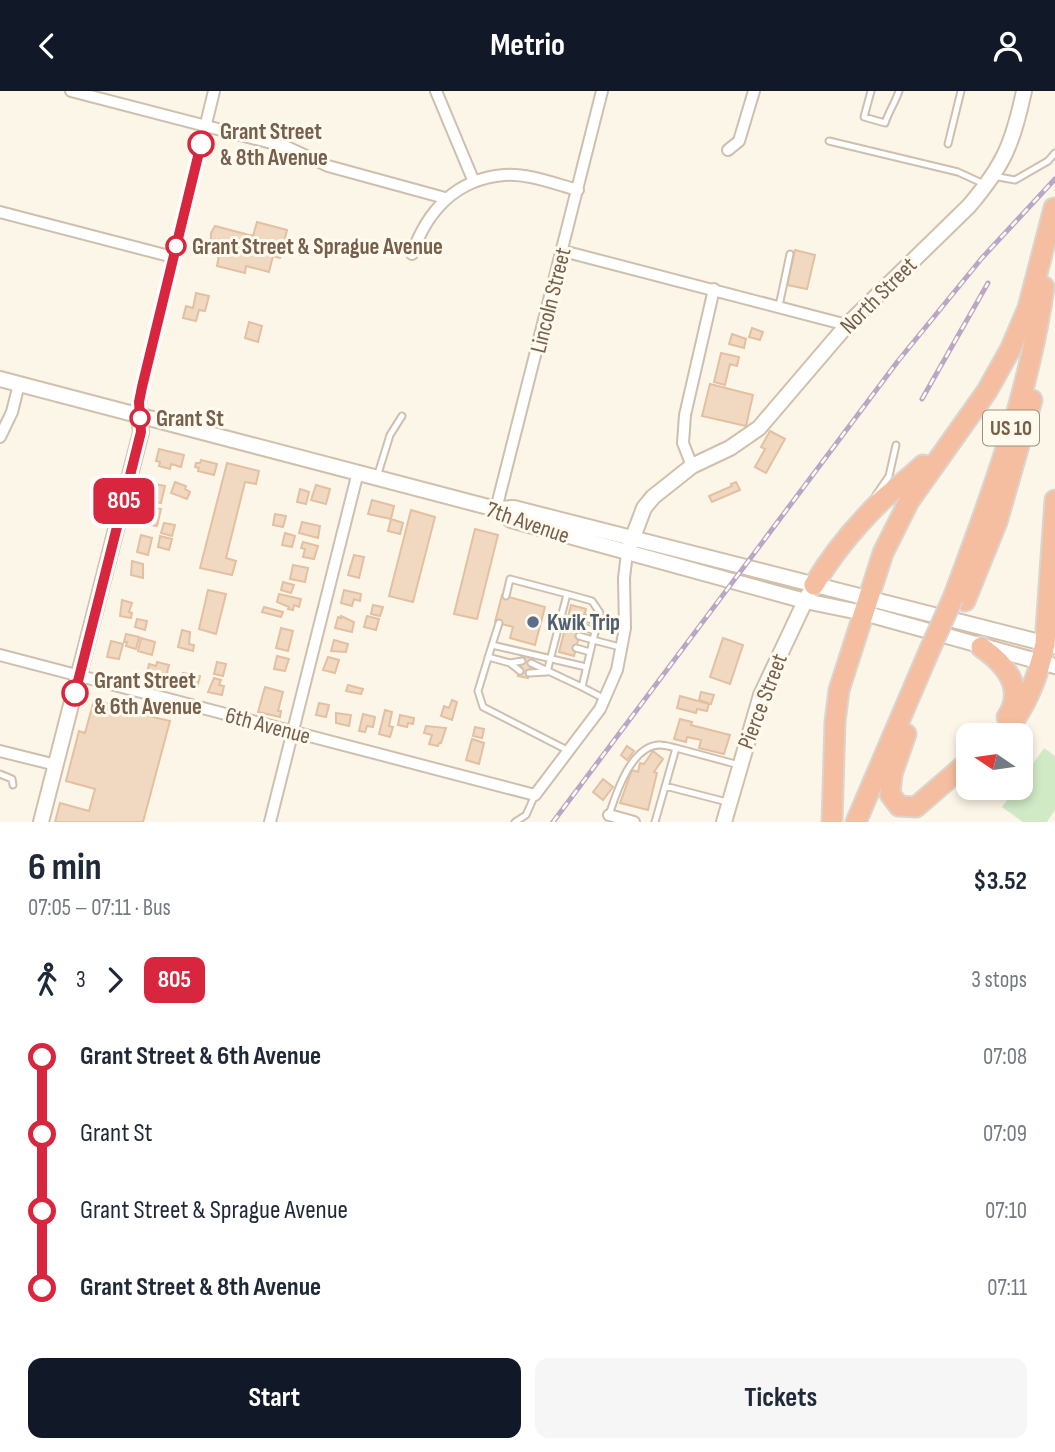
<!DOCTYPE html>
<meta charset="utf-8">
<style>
body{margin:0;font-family:"Sofia Sans Condensed",sans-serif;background:#f6f6f7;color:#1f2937;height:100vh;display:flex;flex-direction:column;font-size:26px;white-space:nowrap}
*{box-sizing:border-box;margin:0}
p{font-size:23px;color:#747a83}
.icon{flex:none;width:38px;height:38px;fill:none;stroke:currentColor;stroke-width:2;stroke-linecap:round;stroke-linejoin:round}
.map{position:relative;height:731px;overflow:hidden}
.sheet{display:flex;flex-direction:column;background:#fff;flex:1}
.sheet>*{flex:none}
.badge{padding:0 14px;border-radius:10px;font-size:24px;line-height:46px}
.needle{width:46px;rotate:283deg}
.fabs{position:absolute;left:956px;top:632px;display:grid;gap:14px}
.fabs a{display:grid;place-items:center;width:77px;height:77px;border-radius:14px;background:#fff;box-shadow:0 4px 10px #0003;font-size:35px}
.map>.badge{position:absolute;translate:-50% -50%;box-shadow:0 0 0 4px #fff}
.legs{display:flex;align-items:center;gap:10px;height:77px;padding:0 28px;font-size:23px}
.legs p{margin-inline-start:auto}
.overview{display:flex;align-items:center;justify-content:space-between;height:119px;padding:0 28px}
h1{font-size:38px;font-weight:700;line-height:52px}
.primary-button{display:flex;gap:14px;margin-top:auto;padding:14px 28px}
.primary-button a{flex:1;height:80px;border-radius:14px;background:#111827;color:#fff;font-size:28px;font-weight:700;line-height:80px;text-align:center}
.primary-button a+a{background:#f6f6f7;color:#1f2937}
ul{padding:0 28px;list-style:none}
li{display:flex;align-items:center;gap:24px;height:77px;font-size:26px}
li i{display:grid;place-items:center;width:10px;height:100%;margin:0 9px;background:currentColor}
li i::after{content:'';width:18px;height:18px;margin:-9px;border:5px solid;border-radius:50%;background:#fff}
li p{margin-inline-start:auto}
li:first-child i{background:linear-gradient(#0000 50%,currentColor 0)}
li:last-child i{background:linear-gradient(currentColor 50%,#0000 0)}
header{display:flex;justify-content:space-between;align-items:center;height:91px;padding:0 28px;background:#111827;color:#fff;font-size:32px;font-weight:700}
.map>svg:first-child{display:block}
.green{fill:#d1eac6}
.building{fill:#f1d8c0;stroke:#e3c0a1;stroke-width:2}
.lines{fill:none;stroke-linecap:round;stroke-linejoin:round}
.lane-casing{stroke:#cebfae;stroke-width:9}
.street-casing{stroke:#cebfae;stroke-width:14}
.secondary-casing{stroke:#d1c0ab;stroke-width:18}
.highway-casing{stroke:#dbd5d0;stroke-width:23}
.lane{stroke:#fff;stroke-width:5}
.street{stroke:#fff;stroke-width:10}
.secondary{stroke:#fff;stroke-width:14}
.highway{stroke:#f5bea0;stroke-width:19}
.rail-casing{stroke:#baa6c6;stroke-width:5}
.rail{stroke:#fffaee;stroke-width:2.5;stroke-dasharray:8;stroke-linecap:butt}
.highway-bridge-casing{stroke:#dbd5d0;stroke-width:23;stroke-linecap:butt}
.highway-bridge{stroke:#f5bea0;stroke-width:19}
.line-1-casing{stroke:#fff;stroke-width:16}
.line-1{stroke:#d7263d;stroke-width:10}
.stop-1-dot{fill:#fff;stroke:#d7263d;stroke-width:3.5}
.service-dot{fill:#5c6f8a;stroke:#fffaee;stroke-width:2.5}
.labels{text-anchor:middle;stroke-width:6;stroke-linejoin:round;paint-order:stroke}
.shield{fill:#fffaee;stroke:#9f8e7d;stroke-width:2}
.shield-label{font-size:21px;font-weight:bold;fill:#765f4c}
.stop-label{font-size:23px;font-weight:bold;fill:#765f4c;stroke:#fffaee;text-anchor:start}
.street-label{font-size:23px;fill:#765f4c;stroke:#fffaee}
.service-label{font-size:23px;font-weight:bold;fill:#4e5e75;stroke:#fffaee;text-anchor:start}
</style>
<header><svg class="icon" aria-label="back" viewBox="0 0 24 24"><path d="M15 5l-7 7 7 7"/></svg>Metrio<svg class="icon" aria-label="person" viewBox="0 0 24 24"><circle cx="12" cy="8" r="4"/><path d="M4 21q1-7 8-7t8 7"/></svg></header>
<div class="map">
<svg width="1055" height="731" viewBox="0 0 1055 731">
<rect width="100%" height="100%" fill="#fcf6e8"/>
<!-- green -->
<path class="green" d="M1044,657L1055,665V719L1047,731H1023L1002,716L1016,697L1020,696V691Z"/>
<!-- building -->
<path class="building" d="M257,131L287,139L280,167L273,165L269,181L246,175L245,182L217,175L219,164L214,163L217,153L211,151V142L215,135L253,145Z
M795,159L815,164L807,198L787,194Z
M196,202L209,205L205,220L199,219L196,230L183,227L186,215L193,217Z
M249,231L262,235L258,251L245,247Z
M752,237L763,241L760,249L749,246Z
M732,243L746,248L744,257L729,253Z
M721,262L739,266L737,275L730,273L725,294L714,291Z
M710,293L753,304L746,335L702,325Z
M770,340L785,348L766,382L755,376L765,358L761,356Z
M159,358L184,364L181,376L171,373L170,378L159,375L160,371L156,370Z
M201,369L217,373L214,384L198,380L199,377L195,376L196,372H200Z
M227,372L259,380L256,393L245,391L226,467L236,470L232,484L200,477Z
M175,391L186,395L185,398L190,401L187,408L171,402Z
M736,391L740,399L712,411L709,405L732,395L731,393Z
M155,393L165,395L161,412L151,410Z
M316,394L330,398L326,413L311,409Z
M300,398L309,401L306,413L297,411Z
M372,409L394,415L391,428L368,423Z
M150,416L161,418L157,435L146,433Z
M411,419L435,426L413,511L389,505Z
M275,423L286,425L283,436L273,434Z
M391,428L403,432L400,443L388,440Z
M302,431L320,435L318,447L299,442Z
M164,432L175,434L172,445L161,442Z
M475,438L498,444L477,528L454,523Z
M285,442L295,445L292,456L282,454Z
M141,444L152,447L148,464L137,461Z
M160,445L172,448L169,459L158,456Z
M303,451L318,455L314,468L303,466L305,458L301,457Z
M354,464L364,466L359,487L348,484Z
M132,470L143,473V487L131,484Z
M293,474L308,477L305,491L290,488Z
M283,491L294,494L291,502L281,499Z
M208,499L226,503L216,543L199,538Z
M344,499L361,503L360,510L354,508L352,515L341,512Z
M279,503L301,508L299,516L294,514L293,519L288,518L289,516L277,511Z
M502,504L545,516L535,554L510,547L513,536L495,531Z
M122,509L132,512L129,521L132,522L131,527L120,525Z
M373,514L383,516L380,525L371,523Z
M571,514L586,518L574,565L559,561Z
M264,516L283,521L281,526L262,521Z
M341,525L354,531L352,541L335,537L338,526L341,527Z
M367,525L379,528L376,539L364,536Z
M137,528L147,530L145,539L135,536Z
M281,537L293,540L288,560L276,557Z
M182,539L190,541L189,553L194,554L193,560L178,556Z
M126,543L139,546L136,558L126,555L127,551H124Z
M141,547L155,551L152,564L138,560Z
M723,547L743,554L730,593L710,586Z
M334,549L348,553L346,561L331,560Z
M111,550L123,553L119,568L107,566Z
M277,565L289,568L285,580L274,578Z
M524,565L533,567L528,587L518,585Z
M328,566L339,569L335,582L323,579Z
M157,571L169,574L165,589L147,582L149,573L156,575Z
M217,571L226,573L223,585L214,583Z
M183,582L200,585L197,597L180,593Z
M214,587L221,589L219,594L224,595L222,604L208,601Z
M348,594L363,598L361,603L346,600Z
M265,596L283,601L278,620H281L280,626L258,621Z
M701,601L714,604L711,613L699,609Z
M680,605L709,613L707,620L697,618L696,622L677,617Z
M94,609L140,622L141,618L150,621L149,625L170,630L143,731H55L60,712L89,720L95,698L66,690L79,640L85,642Z
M452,609L457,611L452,629L441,625L444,615L449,617Z
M319,612L329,614L326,626L316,624Z
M385,619L392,621L389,635L393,636L390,646L379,643Z
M336,622L351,624L349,635L336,632Z
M363,623L375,626L373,636L367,635L365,641L359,640Z
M400,624L414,627L413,633L408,632L407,636L398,634Z
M680,628L692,631L691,634L730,644L724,663L699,657L701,649L687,646L686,651L674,648Z
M426,635L446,637L441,652H439L438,655L429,653L432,644L424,642Z
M475,636L484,638L482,647L473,645Z
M472,648L484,652L479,673L466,669Z
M627,655L634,660L627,669L621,664Z
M653,660L663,668L654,681L657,682L648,719L620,712L632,679L638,681L640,672L644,673Z
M603,688L613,696L603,709L593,701Z"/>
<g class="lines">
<!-- lane casing -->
<g class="lane-casing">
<path id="lane" d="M871,0L864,26L885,32C889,20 895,12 899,0
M829,50L958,81L984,93
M948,53L961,0
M993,85L1015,89L1048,70L1055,62
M779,215L790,163
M377,386L390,344L402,325
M876,404L889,385L896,354
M506,505L510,488L567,503
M584,527L598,530
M582,536L596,540
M492,554L499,532
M576,557L590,561
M488,566L510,572L522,570
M510,572L520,580
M531,572L582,596
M547,581L567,503L592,510L600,522L593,549L579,545
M529,582L547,581
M605,608L582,596L593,549L620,556
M569,660L483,616L478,600L492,554L586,576
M0,683L12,688L13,694
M665,695L727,711
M609,724C616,703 631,654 660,654C665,654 671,656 676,657
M515,731L526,724L535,704
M655,731L676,657L739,674"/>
</g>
<!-- street casing -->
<g class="street-casing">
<path id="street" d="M71,0L287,56L328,75L445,107
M436,0L474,91
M728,59L739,50L754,0
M0,121L173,166
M563,160L847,234
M412,163C427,120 456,88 504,84C528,82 555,93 578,99
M139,324L142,296L214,0
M0,346L12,321L19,293
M692,375L683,352L685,324L714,198
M496,418L602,0
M0,564L535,704L600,618L617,579L625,537L624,487L627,462
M0,660L56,674
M609,724L634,731
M270,731L358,381"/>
</g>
<!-- secondary casing -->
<g class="secondary-casing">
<path id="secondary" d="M0,288L473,412L496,418L511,429L805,510L864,522L1055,575
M496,418L514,417L1055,555
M627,462L644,417L653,406L692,375L730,357L759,337L847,234L969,115C1004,74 1013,52 1024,0
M41,731L141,341L139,324
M724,731L761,604L808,504"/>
</g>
<!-- highway casing -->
<g class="highway-casing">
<path id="highway" d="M814,494C831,465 854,437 878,413C892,399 909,388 923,374
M953,507C991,406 1029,303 1044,196
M965,510L997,431L1032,309
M981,556C1004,572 1027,597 1007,626
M906,643L892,683L890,703L899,715L916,716L968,671
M1003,644C1026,617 1038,587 1045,553L1055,409
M832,731L835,631L839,599L883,462L909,410L987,300L1010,259L1028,217L1054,117
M856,731L930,558"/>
</g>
<!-- lane -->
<use href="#lane" class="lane"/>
<!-- street -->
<use href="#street" class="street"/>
<!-- secondary -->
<use href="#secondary" class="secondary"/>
<!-- highway -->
<use href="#highway" class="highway"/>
<!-- rail casing -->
<g class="rail-casing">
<path id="rail" d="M922,308L988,192
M553,731L898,270L982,167L1055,88"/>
</g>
<!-- rail -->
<use href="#rail" class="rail"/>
<!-- highway-bridge casing -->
<g class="highway-bridge-casing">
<path id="highway-bridge" d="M930,558L953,507"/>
</g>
<!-- highway-bridge -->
<use href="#highway-bridge" class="highway-bridge"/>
</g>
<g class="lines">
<!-- line-1 casing -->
<g class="line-1-casing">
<path id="line-1" d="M75,602L141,341L139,311L142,296L201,53"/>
</g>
<!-- line-1 -->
<use href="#line-1" class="line-1"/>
</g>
<!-- markers -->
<g class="stop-1-dot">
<circle cx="201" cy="53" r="12"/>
<circle cx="176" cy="155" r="9"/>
<circle cx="140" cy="327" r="9"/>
<circle cx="75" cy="602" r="12"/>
</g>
<circle class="service-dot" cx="533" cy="531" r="7"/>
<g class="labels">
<!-- shield labels -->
<rect class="shield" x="983" y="319.5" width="56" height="35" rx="5"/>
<g class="shield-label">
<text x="1011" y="344">US 10</text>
</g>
<!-- stop labels -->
<g class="stop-label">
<text x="220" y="48">Grant Street<tspan x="220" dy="26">&amp; 8th Avenue</tspan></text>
<text x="192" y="163">Grant Street &amp; Sprague Avenue</text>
<text x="156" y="335">Grant St</text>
<text x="94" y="597">Grant Street<tspan x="94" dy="26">&amp; 6th Avenue</tspan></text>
</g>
<!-- street labels -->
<g class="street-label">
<text transform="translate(878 204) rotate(-45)" y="8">North Street</text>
<text transform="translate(550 209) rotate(-76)" y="8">Lincoln Street</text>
<text transform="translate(528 431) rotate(19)" y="8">7th Avenue</text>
<text transform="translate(762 610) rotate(-69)" y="8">Pierce Street</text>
<text transform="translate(268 634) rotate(15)" y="8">6th Avenue</text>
</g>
<!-- service labels -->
<g class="service-label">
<text x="547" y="539">Kwik Trip</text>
</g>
</g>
</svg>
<div class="fabs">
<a><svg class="needle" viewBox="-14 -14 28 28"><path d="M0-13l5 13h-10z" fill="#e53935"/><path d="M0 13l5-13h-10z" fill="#747a83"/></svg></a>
</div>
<b class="badge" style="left:124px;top:410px;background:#d7263d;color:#fff">805</b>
</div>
<section class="sheet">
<div class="overview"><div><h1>6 min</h1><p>07:05 – 07:11 · Bus</p></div><b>$3.52</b></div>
<div class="legs"><svg class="icon" aria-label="walk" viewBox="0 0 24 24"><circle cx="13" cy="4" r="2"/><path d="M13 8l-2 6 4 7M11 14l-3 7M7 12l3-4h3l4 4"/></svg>3<svg class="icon" aria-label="forward" viewBox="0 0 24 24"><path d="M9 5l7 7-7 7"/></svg><b class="badge" style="background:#d7263d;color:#fff">805</b><p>3 stops</p></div>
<ul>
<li><i style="color:#d7263d"></i><b>Grant Street &amp; 6th Avenue</b><p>07:08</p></li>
<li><i style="color:#d7263d"></i><span>Grant St</span><p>07:09</p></li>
<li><i style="color:#d7263d"></i><span>Grant Street &amp; Sprague Avenue</span><p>07:10</p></li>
<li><i style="color:#d7263d"></i><b>Grant Street &amp; 8th Avenue</b><p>07:11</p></li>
</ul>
<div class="primary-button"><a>Start</a><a>Tickets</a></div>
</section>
